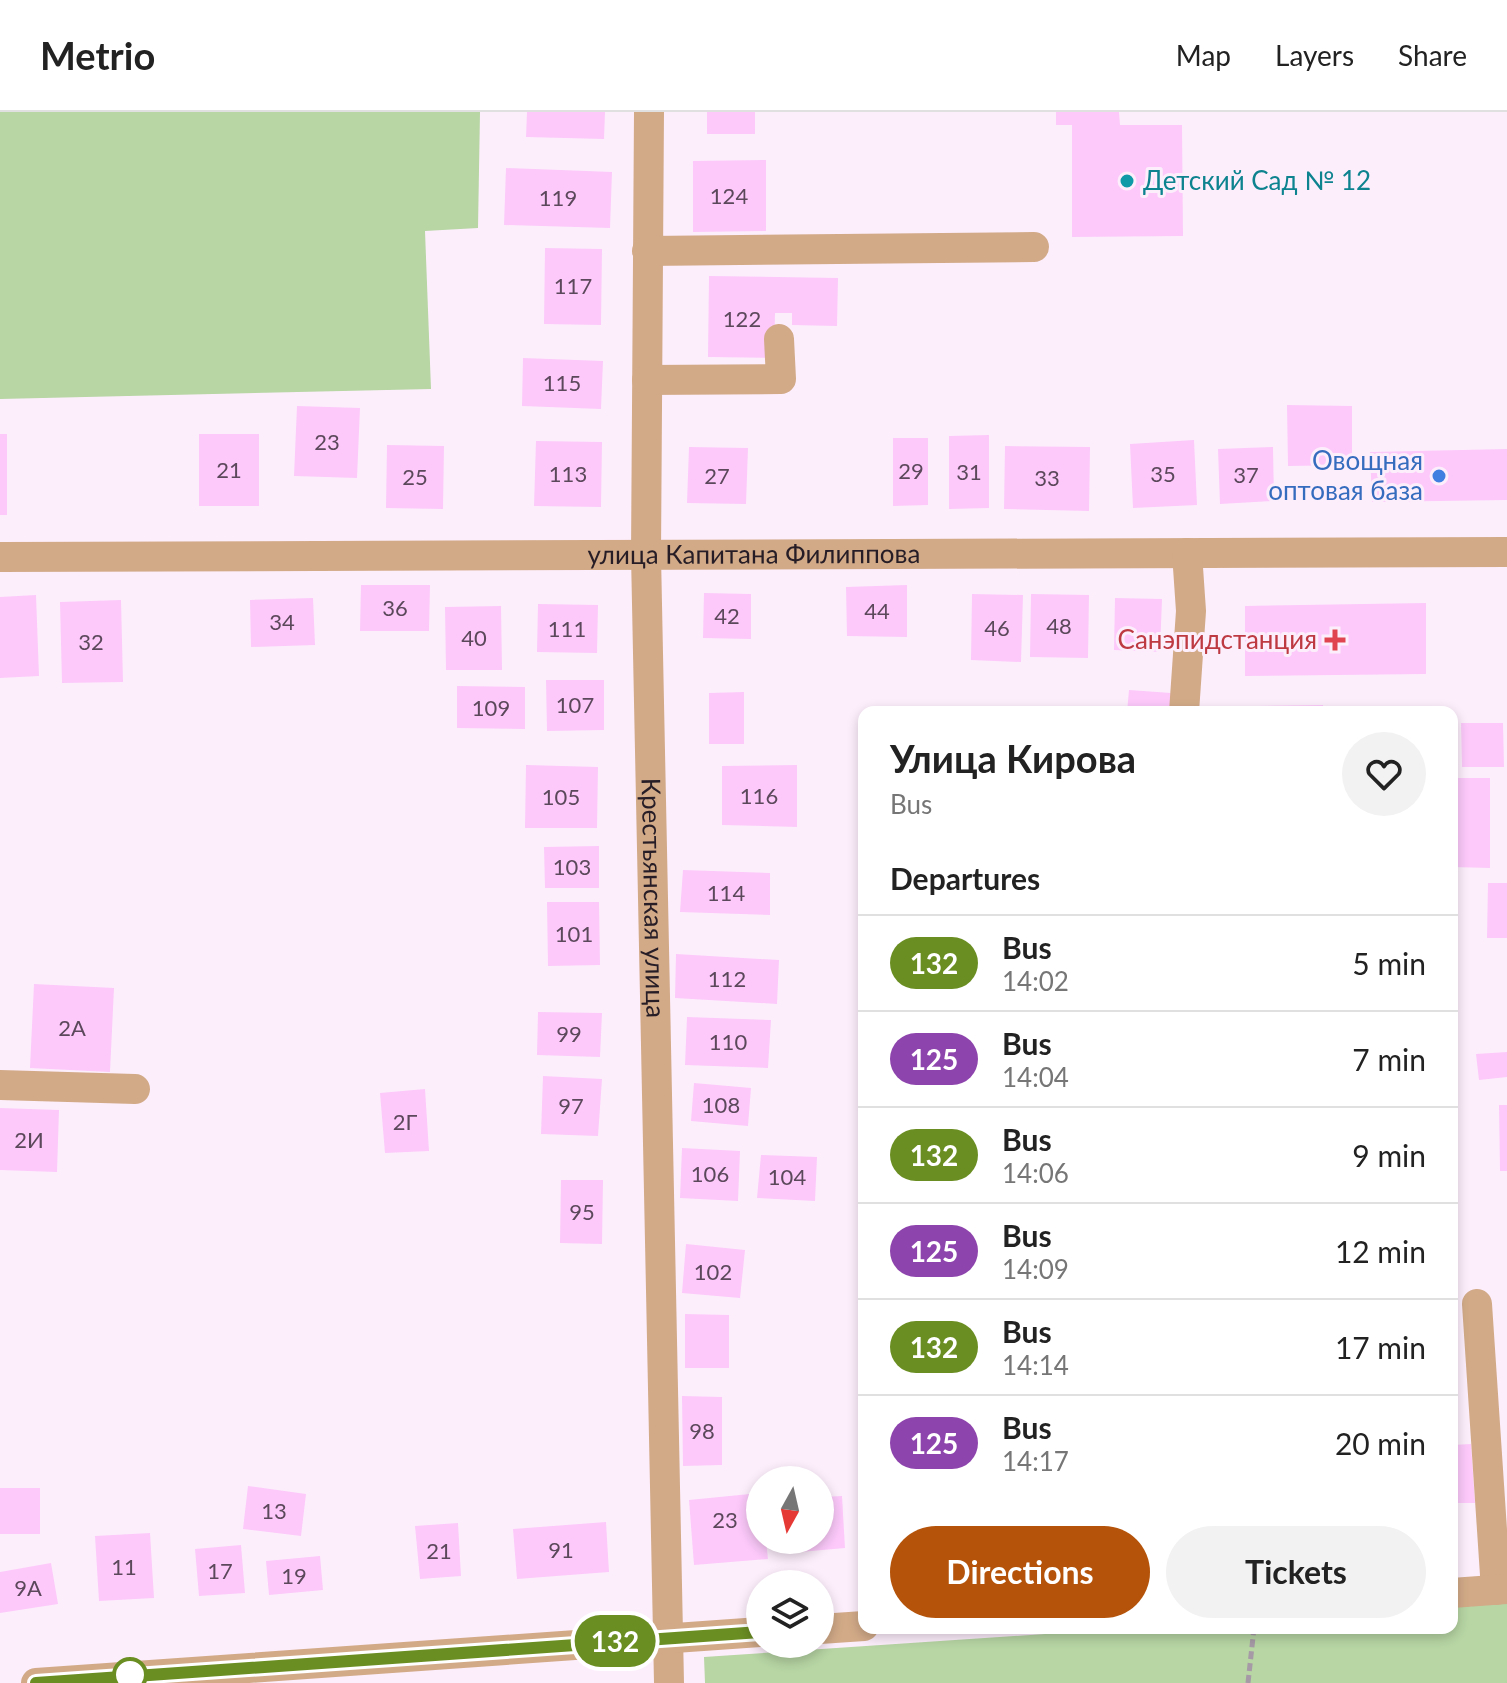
<!DOCTYPE html>
<meta charset="utf-8">
<style>
body{margin:0;font-family:Lato,sans-serif;background:#f2f2f2;color:#222;height:100vh;display:flex;flex-direction:column;font-size:30px;white-space:nowrap}
*{box-sizing:border-box;margin:0}
p{font-size:26px;color:#767676}
.icon{flex:none;width:44px;height:44px;fill:none;stroke:currentColor;stroke-width:2;stroke-linecap:round;stroke-linejoin:round}
.map{position:relative;flex:1;overflow:hidden}
.drawer{position:absolute;left:858px;top:594px;width:600px;height:928px;display:flex;flex-direction:column;background:#fff;border-radius:16px;box-shadow:0 4px 12px #0003}
.drawer>*{flex:none}
.badge{padding:0 16px;border-radius:26px;font-size:28px;line-height:52px}
.needle{width:52px;rotate:188deg}
.controls{position:absolute;left:746px;top:1354px;display:grid;gap:16px}
.controls a{display:grid;place-items:center;width:88px;height:88px;border-radius:50%;background:#fff;box-shadow:0 4px 12px #0003;font-size:40px}
.map>.badge{position:absolute;translate:-50% -50%;box-shadow:0 0 0 4px #fff}
h2{padding:0 32px;font-size:30px;line-height:72px}
.round{display:grid;place-items:center;flex:none;width:84px;height:84px;border-radius:42px;background:#f2f2f2}
.headline{display:flex;align-items:center;justify-content:space-between;height:136px;padding:0 32px}
h1{font-size:38px;font-weight:700;line-height:60px}
.primary-button{display:flex;gap:16px;margin-top:auto;padding:16px 32px}
.primary-button a{flex:1;height:92px;border-radius:48px;background:#b45309;color:#fff;font-size:32px;font-weight:700;line-height:92px;text-align:center}
.primary-button a+a{background:#f2f2f2;color:#222}
ul{padding:0;list-style:none}
li{display:flex;align-items:center;gap:24px;height:96px;padding:0 32px;border-top:2px solid #e0e0e0}
li div{flex:1}
li b{display:block;font-size:30px}
li em{font-style:normal}
li .badge{min-width:88px;font-weight:700;text-align:center}
header{display:flex;align-items:center;gap:48px;box-sizing:border-box;height:112px;padding:0 40px;background:#fff;border-bottom:2px solid #e0e0e0}
header strong{font-size:38px}
nav{display:flex;gap:44px;margin-inline-start:auto;font-size:28px}
.map>svg:first-child{display:block}
.green{fill:#b7d6a4}
.building{fill:#fcc9fa}
.lines{fill:none;stroke-linecap:round;stroke-linejoin:round}
.path{stroke:#a69aa6;stroke-width:5;stroke-dasharray:8 4;stroke-linecap:butt}
.minor{stroke:#d2aa88;stroke-width:30}
.line-casing{stroke:#fff;stroke-width:18}
.line{stroke:#6b8e23;stroke-width:12}
.culture-dot{fill:#0f9aa8;stroke:#fdeefc;stroke-width:3}
.shop-dot{fill:#3f7fe0;stroke:#fdeefc;stroke-width:3}
.health-dot{fill:#e0444e;stroke:#fdeefc;stroke-width:3}
.stop-dot{fill:#fff;stroke:#6b8e23;stroke-width:4}
.labels{text-anchor:middle;stroke-width:6;stroke-linejoin:round;paint-order:stroke}
.number-label{font-size:22px;fill:#5c485b}
.culture-label{font-size:26px;fill:#0d838f;stroke:#fdeefc;text-anchor:start}
.shop-label{font-size:26px;fill:#366cbe;stroke:#fdeefc;text-anchor:end}
.street-label{font-size:26px;fill:#261d26;stroke:#fdeefc}
.health-label{font-size:26px;fill:#be3a42;stroke:#fdeefc;text-anchor:end}
</style>
<header>
<strong>Metrio</strong>
<nav><a>Map</a><a>Layers</a><a>Share</a></nav>
</header>
<div class="map">
<svg width="1507" height="1571" viewBox="0 0 1507 1571">
<rect width="100%" height="100%" fill="#fdeefc"/>
<!-- green -->
<path class="green" d="M0,0H480L478,116L425,119L431,277L0,287Z
M1507,1490V1571H705L704,1545L1133,1516H1452V1494Z"/>
<!-- building -->
<path class="building" d="M527,0H605L604,27L526,25Z
M707,0H755V22H707Z
M1056,0H1119L1120,13H1182L1183,124L1072,125V13H1056Z
M766,48V119L693,120V49Z
M506,56L612,60L610,116L504,113Z
M545,136L602,137L601,213L544,212Z
M709,164L838,166L837,214L792,213V201H775L774,246L708,245Z
M523,246L603,249L601,297L522,294Z
M1287,293L1352,294V353L1288,354Z
M297,294L360,296L357,366L294,364Z
M0,322H7V403H0Z
M199,322H259V394H199Z
M989,323V396L949,397V324Z
M893,326H928V393L893,394Z
M1194,328L1197,393L1133,396L1130,332Z
M536,329L602,330L601,395L534,394Z
M387,333L444,334L443,397L386,396Z
M1005,334L1090,335L1089,399L1004,397Z
M689,335L748,336L746,392L687,391Z
M1273,335L1274,389L1220,392L1218,337Z
M1507,337V388L1372,390L1370,340Z
M361,473H430L429,519H360Z
M907,473V525L847,524L846,475Z
M704,481L751,482V527L703,526Z
M972,482L1023,483L1021,550L971,548Z
M1031,482L1089,483L1088,546L1030,545Z
M36,483L39,564L0,566V485Z
M313,486L315,533L251,535L250,488Z
M1115,486L1162,487L1160,540L1114,538Z
M121,488L123,570L62,571L60,490Z
M1426,491V562L1245,564V494Z
M538,492L598,493L597,541L537,540Z
M501,494L502,558H446L445,495Z
M546,568H604V618L547,619Z
M457,574L525,575V617L457,616Z
M1129,578L1171,581L1170,600H1127Z
M744,580V632H709V581Z
M1323,593L1324,600H1258V594Z
M1461,611H1503L1504,655H1462Z
M526,653L598,655L597,716H525Z
M797,653V715L722,713V654Z
M1456,666H1490V756L1452,755V704H1455Z
M599,734V776H545L544,735Z
M683,758L770,761V803L680,800Z
M1488,771H1507V826H1487Z
M547,790H599L600,853L548,854Z
M676,842L779,848L777,892L675,886Z
M34,872L114,876L110,960L30,956Z
M538,900L602,901L600,945L537,943Z
M687,905L771,908L768,956L685,953Z
M1507,940V965L1479,968L1476,942Z
M543,964L602,967L598,1024L541,1022Z
M694,971L751,976L748,1014L691,1009Z
M425,977L429,1039L385,1041L380,981Z
M1499,993H1507V1059H1500Z
M0,996L59,998L57,1060L0,1058Z
M682,1036L740,1039L738,1089L680,1086Z
M761,1043L817,1045L815,1089L757,1086Z
M561,1068H603L602,1132L560,1131Z
M1452,1117H1457L1458,1190H1452Z
M686,1132L745,1138L740,1186L682,1181Z
M685,1202L729,1203V1256H685Z
M1452,1214H1458V1268H1452Z
M682,1284L722,1285V1353L683,1354Z
M1471,1332L1475,1391H1452V1333Z
M248,1374L306,1382L301,1424L243,1417Z
M0,1376H40V1422H0Z
M760,1381V1428H766L768,1447L694,1453L689,1388Z
M842,1384L845,1436L800,1440L799,1428H820V1385Z
M606,1410L609,1460L517,1467L513,1417Z
M458,1411L461,1464L420,1467L415,1414Z
M150,1421L154,1486L99,1489L95,1424Z
M241,1433L245,1481L199,1484L195,1437Z
M320,1444L323,1478L269,1483L266,1449Z
M51,1451L58,1492L0,1501V1460Z"/>
<g class="lines">
<!-- path -->
<path class="path" d="M1248,1571L1254,1516"/>
<!-- minor -->
<g class="minor">
<path id="s1" d="M649,0L646,443L669,1571"/>
<path d="M647,139L1034,135"/>
<path d="M647,268L781,267L779,227"/>
<path id="s2" d="M0,445L1507,440"/>
<path d="M1184,600L1191,499L1187,441"/>
<path d="M0,973L135,977"/>
<path d="M1477,1192L1496,1478"/>
<path d="M1452,1481L1507,1477"/>
<path d="M820,1517L864,1514"/>
<path d="M36,1571L760,1520"/>
</g>
</g>
<g class="lines">
<!-- line casing -->
<g class="line-casing">
<path id="line" d="M36,1571L760,1520"/>
</g>
<!-- line -->
<use href="#line" class="line"/>
</g>
<!-- markers -->
<circle class="culture-dot" cx="1127" cy="69" r="8"/>
<circle class="shop-dot" cx="1439" cy="364" r="8"/>
<path class="health-dot" d="M1331 516h8v8h8v8h-8v8h-8v-8h-8v-8h8z"/>
<circle class="stop-dot" cx="130" cy="1563" r="16"/>
<g class="labels">
<!-- number labels -->
<g class="number-label">
<text x="729" y="92">124</text>
<text x="558" y="94">119</text>
<text x="573" y="182">117</text>
<text x="742" y="215">122</text>
<text x="562" y="279">115</text>
<text x="327" y="338">23</text>
<text x="229" y="366">21</text>
<text x="911" y="367">29</text>
<text x="969" y="368">31</text>
<text x="568" y="370">113</text>
<text x="1163" y="370">35</text>
<text x="1246" y="371">37</text>
<text x="717" y="372">27</text>
<text x="415" y="373">25</text>
<text x="1047" y="374">33</text>
<text x="395" y="504">36</text>
<text x="877" y="507">44</text>
<text x="727" y="512">42</text>
<text x="282" y="518">34</text>
<text x="1059" y="522">48</text>
<text x="997" y="524">46</text>
<text x="567" y="525">111</text>
<text x="474" y="534">40</text>
<text x="91" y="538">32</text>
<text x="575" y="601">107</text>
<text x="491" y="604">109</text>
<text x="759" y="692">116</text>
<text x="561" y="693">105</text>
<text x="572" y="763">103</text>
<text x="726" y="789">114</text>
<text x="574" y="830">101</text>
<text x="727" y="875">112</text>
<text x="72" y="924">2А</text>
<text x="569" y="930">99</text>
<text x="728" y="938">110</text>
<text x="721" y="1001">108</text>
<text x="571" y="1002">97</text>
<text x="405" y="1018">2Г</text>
<text x="29" y="1036">2И</text>
<text x="710" y="1070">106</text>
<text x="787" y="1073">104</text>
<text x="582" y="1108">95</text>
<text x="713" y="1168">102</text>
<text x="702" y="1327">98</text>
<text x="274" y="1407">13</text>
<text x="725" y="1416">23</text>
<text x="561" y="1446">91</text>
<text x="439" y="1447">21</text>
<text x="124" y="1463">11</text>
<text x="220" y="1467">17</text>
<text x="294" y="1472">19</text>
<text x="28" y="1484">9А</text>
</g>
<!-- culture labels -->
<g class="culture-label">
<text x="1143" y="78">Детский Сад № 12</text>
</g>
<!-- shop labels -->
<g class="shop-label">
<text x="1423" y="358">Овощная<tspan x="1423" dy="30">оптовая база</tspan></text>
</g>
<!-- street labels -->
<g class="street-label">
<text dy="9" stroke="none"><textPath href="#s2" startOffset="754">улица Капитана Филиппова</textPath></text>
<text dy="9" stroke="none"><textPath href="#s1" startOffset="786">Крестьянская улица</textPath></text>
</g>
<!-- health labels -->
<g class="health-label">
<text x="1317" y="537">Санэпидстанция</text>
</g>
</g>
</svg>
<div class="controls">
<a><svg class="needle" viewBox="-14 -14 28 28"><path d="M0-13l5 13h-10z" fill="#e53935"/><path d="M0 13l5-13h-10z" fill="#767676"/></svg></a>
<a><svg class="icon" aria-label="layers" viewBox="0 0 24 24"><path d="M12 4l9 5-9 5-9-5zM3 14l9 5 9-5"/></svg></a>
</div>
<b class="badge" style="left:615px;top:1529px;background:#6b8e23;color:#fff">132</b>
<section class="drawer">
<div class="headline"><div><h1>Улица Кирова</h1><p>Bus</p></div><a class="round"><svg class="icon" aria-label="heart" viewBox="0 0 24 24"><path d="M12 20l-8-8c-3-5 5-10 8-4 3-6 11-1 8 4z"/></svg></a></div>
<h2>Departures</h2>
<ul>
<li><span class="badge" style="background:#6b8e23;color:#fff">132</span><div><b>Bus</b><p>14:02</p></div><em>5 min</em></li>
<li><span class="badge" style="background:#8e44ad;color:#fff">125</span><div><b>Bus</b><p>14:04</p></div><em>7 min</em></li>
<li><span class="badge" style="background:#6b8e23;color:#fff">132</span><div><b>Bus</b><p>14:06</p></div><em>9 min</em></li>
<li><span class="badge" style="background:#8e44ad;color:#fff">125</span><div><b>Bus</b><p>14:09</p></div><em>12 min</em></li>
<li><span class="badge" style="background:#6b8e23;color:#fff">132</span><div><b>Bus</b><p>14:14</p></div><em>17 min</em></li>
<li><span class="badge" style="background:#8e44ad;color:#fff">125</span><div><b>Bus</b><p>14:17</p></div><em>20 min</em></li>
</ul>
<div class="primary-button"><a>Directions</a><a>Tickets</a></div>
</section>
</div>
